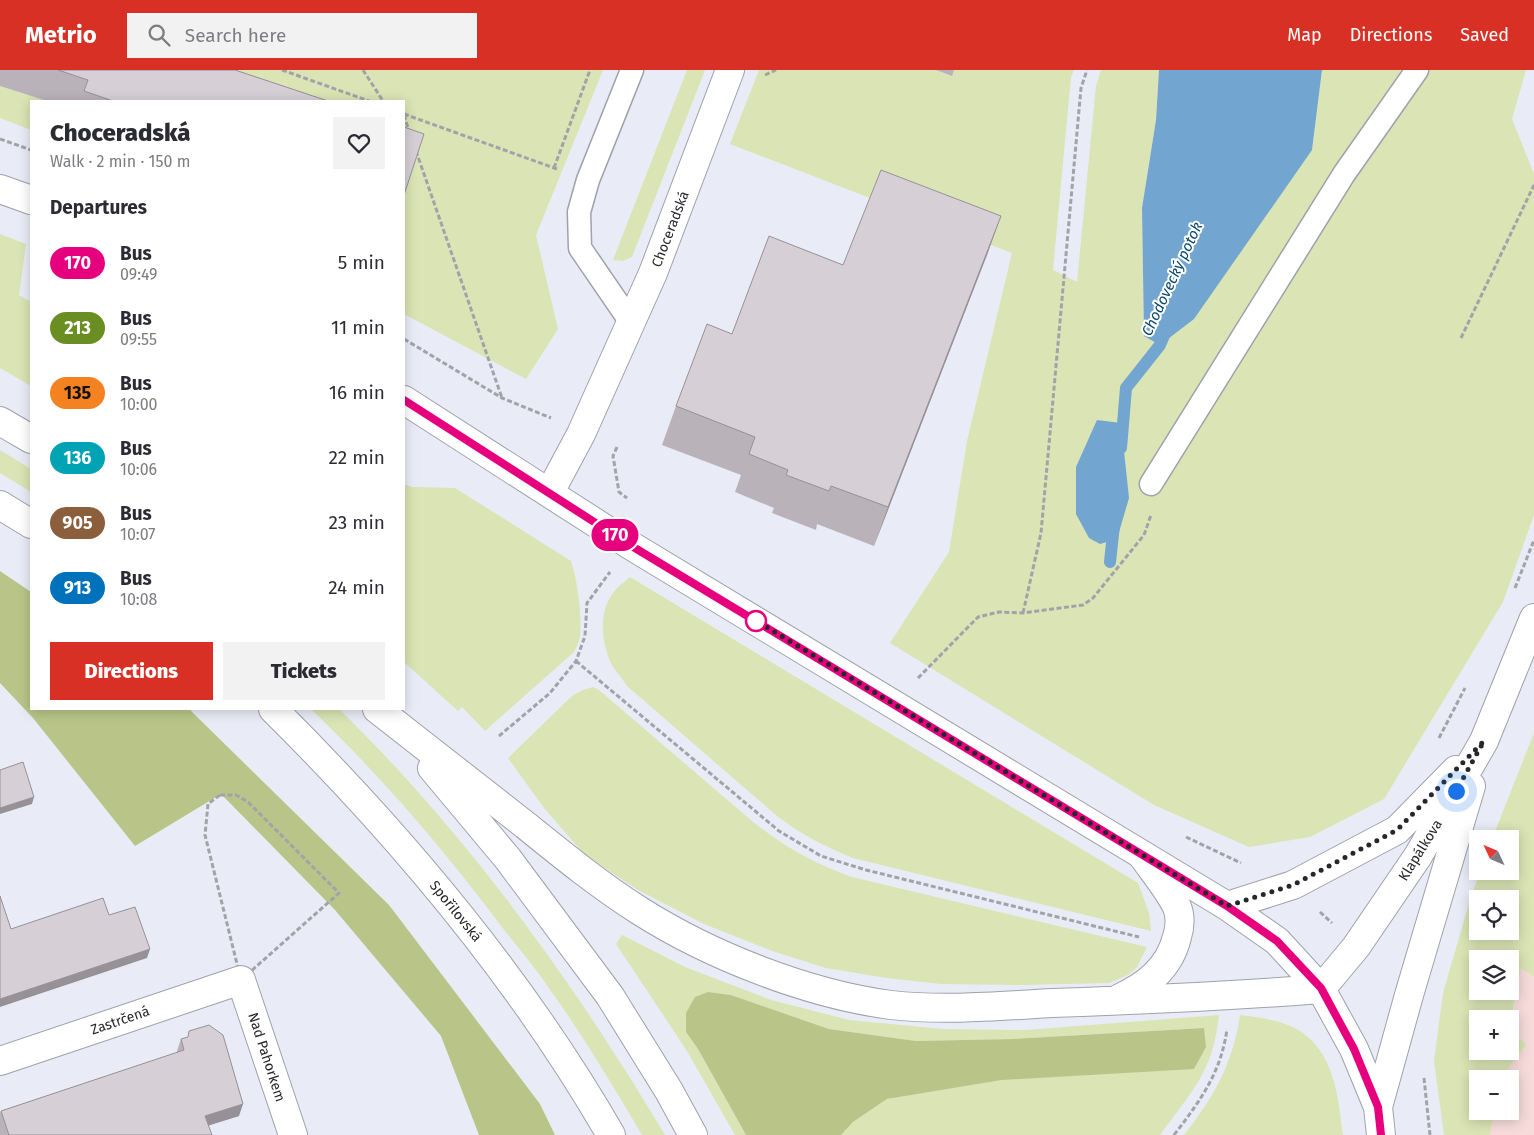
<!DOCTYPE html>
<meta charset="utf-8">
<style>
body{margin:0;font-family:"Fira Sans",sans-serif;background:#f2f2f3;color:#2b2b33;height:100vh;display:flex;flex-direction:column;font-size:19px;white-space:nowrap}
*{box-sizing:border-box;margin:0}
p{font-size:16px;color:#7c7c81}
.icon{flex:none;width:28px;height:28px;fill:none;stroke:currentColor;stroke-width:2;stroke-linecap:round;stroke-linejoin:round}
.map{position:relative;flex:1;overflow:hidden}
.side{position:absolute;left:30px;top:30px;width:375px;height:610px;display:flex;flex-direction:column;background:#fff;border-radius:0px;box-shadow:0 2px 12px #0003}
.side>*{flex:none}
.badge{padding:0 10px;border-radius:16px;font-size:18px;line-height:32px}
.needle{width:32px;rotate:314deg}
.fabs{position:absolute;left:1469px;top:760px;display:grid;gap:10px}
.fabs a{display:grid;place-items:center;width:50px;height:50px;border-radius:0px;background:#fff;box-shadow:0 2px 12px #0003;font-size:25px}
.you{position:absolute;width:25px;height:25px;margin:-12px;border:4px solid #fff;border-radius:50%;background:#1a73e8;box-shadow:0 0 0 8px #1a73e833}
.map>.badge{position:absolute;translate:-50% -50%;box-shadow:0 0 0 2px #fff}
h2{padding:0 20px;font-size:19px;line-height:45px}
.round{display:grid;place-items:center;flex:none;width:52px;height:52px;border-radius:0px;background:#f2f2f3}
.headline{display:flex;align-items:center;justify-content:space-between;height:85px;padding:0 20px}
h1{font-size:24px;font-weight:800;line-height:38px}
.button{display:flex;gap:10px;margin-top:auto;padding:10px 20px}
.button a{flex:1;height:58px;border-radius:0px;background:#d93025;color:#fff;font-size:20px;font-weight:800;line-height:58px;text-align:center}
.button a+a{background:#f2f2f3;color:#2b2b33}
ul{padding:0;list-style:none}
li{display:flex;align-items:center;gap:15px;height:65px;padding:0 20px}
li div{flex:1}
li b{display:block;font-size:19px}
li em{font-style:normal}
li .badge{min-width:55px;font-weight:700;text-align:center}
header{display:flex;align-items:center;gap:30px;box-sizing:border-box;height:70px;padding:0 25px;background:#d93025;color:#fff}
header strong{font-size:24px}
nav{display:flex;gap:28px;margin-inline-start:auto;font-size:18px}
.search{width:350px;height:45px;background:#f2f2f3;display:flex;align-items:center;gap:12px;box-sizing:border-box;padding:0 18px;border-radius:0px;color:#7c7c81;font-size:19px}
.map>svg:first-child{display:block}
.industrial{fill:#f6dbda}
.green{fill:#dae4b4;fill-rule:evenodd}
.forest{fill:#b9c588}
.water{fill:#72a5cf}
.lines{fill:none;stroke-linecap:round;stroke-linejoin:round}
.stream{stroke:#72a5cf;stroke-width:12}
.lane-casing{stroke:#9fa1ab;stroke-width:25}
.street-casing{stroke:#9fa1ab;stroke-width:30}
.secondary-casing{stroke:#9fa1ab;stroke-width:30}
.highway-casing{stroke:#9fa1ab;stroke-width:30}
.path{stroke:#a1a3aa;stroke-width:3;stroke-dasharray:5 2.5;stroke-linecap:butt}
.lane{stroke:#fff;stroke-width:22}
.street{stroke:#fff;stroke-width:28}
.secondary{stroke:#fff;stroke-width:28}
.highway{stroke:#fff;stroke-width:28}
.wall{fill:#b9b2b8}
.shaded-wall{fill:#969196}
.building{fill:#d7cfd6;stroke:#969196}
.line-casing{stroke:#fff;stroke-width:11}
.line{stroke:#e6007e;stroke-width:8}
.walk{stroke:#26272a;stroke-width:5;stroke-dasharray:0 9}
.stop-dot{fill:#fff;stroke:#e6007e;stroke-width:2.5}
.labels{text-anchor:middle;stroke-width:4;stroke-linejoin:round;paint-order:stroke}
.street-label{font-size:14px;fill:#26272a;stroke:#fff}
.water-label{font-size:15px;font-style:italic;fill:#094770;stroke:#fff}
</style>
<header>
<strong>Metrio</strong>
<div class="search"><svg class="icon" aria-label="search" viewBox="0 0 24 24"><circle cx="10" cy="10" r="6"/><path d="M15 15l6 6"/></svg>Search here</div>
<nav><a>Map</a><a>Directions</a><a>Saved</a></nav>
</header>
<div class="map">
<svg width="1534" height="1065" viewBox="0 0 1534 1065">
<rect width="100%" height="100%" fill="#e9ecf6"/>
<!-- industrial -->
<path class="industrial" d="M1521,897L1534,907V1065H1490L1494,1041H1510V1009H1500L1502,1001L1527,974L1511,962L1510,964Z"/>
<!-- green -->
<path class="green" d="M132,0H603L536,165L558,259L526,309L404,244V31H225Z
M687,0H705L632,187L623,191L613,190Z
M759,0H936L951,6L954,0H1074L1071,7L1053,200L1077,212L1096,16L1101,0H1159L1156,50L1142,138L1144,266L1312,80L1322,0H1526L1512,49L1534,104V445L1503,532L1384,729L1310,767L1249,777L1154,735L890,573L949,482L967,371L1012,183L730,74Z
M0,16L47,31H31V60L0,48Z
M0,164L26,174L19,225L31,232V316L0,298Z
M0,380L31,399V422L0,403Z
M404,414L412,417L455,418L571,491C578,513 582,544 580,567C579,572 576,578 574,582L485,661L462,637L458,641L404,592Z
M630,507L1138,813L1149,843L1151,861L853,788C824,776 802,765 777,746L627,616C623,609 617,603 613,597C602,577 598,546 611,526C616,518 623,513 630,507Z
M593,617L599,620L752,751C785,777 813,793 852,807L1147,877L1137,897L1128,905L1109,913L1024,915L941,914L886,908L826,898L772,881L704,854L638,820L584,784L544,738L508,688L572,626L583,620Z
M311,639H339C467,764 573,911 665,1065H642C613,1016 584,967 551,921C537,900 521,881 505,861C446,782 382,707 311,639Z
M1534,663V907L1521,898L1510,956V949H1478V981H1510L1511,962L1527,974L1505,1003L1502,1001L1500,1009H1478V1041H1494L1490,1065H1444L1434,991L1443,923L1467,840L1480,801H1510V769H1492ZM1478,829H1510V861H1478ZM1478,889H1510V921H1478Z
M622,865L685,897L771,930L849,950L943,959L1026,960L1219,945C1213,1002 1192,1021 1160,1065H841L853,1052L887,1029L1002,1010L1203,958L1013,969L916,971L829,959L731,925L708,922L686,962L698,979L746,1065H735L687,981L616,874Z
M1240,945C1255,947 1273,949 1288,955C1333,973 1338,1023 1343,1065H1184C1214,1027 1233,993 1240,945Z"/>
<!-- forest -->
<path class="forest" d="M0,501L31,522V639H189L389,835L540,1034L555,1065H479L441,966L335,840L221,724L135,776L33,648L0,613Z
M708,922L731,925L829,959L916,971L1013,969L1204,958L1206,977L1194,999L1002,1010L887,1029L853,1052L841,1065H746L698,979L686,962V943L695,927Z"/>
<!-- water -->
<path class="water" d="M1159,0H1322L1312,80L1194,249L1160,275L1144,266L1142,138L1156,50Z
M1097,350L1121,353L1129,428L1117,469L1100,474L1089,468L1076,444V397Z"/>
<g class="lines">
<!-- stream -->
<path class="stream" d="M1121,378L1126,318L1160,275L1166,261
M1110,492L1114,455"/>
<!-- lane casing -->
<g class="lane-casing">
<path id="lane" d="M630,251L580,178L579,142L588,110L632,0
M1151,414L1344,104L1417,0"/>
</g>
<!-- street casing -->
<g class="street-casing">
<path id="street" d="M550,422L581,364L653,203L730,0
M0,991L241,910L293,1065"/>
</g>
<!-- secondary casing -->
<g class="secondary-casing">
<path id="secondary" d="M0,119L31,130
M404,330L630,475L1227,836L1277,871L1321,919L1354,979L1378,1037L1381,1065
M1227,836L1293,815L1397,760L1456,700
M1321,919L1356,877L1418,786L1484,671L1534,548
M1378,1037L1409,925L1471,716"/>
</g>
<!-- highway casing -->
<g class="highway-casing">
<path id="highway" d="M0,351L31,369
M0,435L31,454
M273,639C402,767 520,907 611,1065
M377,639C426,677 475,716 524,754C561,784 599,815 640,841C711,886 808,924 891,935C944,941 999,936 1052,933C1142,930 1231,926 1321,919
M432,698L508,789L610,926L669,1021L693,1065
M1118,929C1146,916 1169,899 1177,867C1180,857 1181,847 1177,837C1169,820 1153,801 1142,785"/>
</g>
<!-- path -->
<path class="path" d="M282,0L369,31
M363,0L383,31
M765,5L776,0
M404,44L557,99
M404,45L409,61
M0,69L31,80
M416,81L502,328
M554,98L590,0
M1461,268L1534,115
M404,269L502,328L551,348
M617,377L613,386L619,422L627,428
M1515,518L1534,470
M1023,543L1041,463L1081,18L1087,0
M576,591L779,761L821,786L866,800L1139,867
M918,608L978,547L999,542L1023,543L1083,535L1093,528L1144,465L1151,445
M499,666L550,623L576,591L585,566L587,533L610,502
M1439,668L1465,618
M220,725H236L248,732L339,823L241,910L205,765L208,734Z
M1186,767L1241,793
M1320,842L1332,853
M1424,1008L1430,1065
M1174,1065C1200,1031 1221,1003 1227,959"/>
<!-- lane -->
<use href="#lane" class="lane"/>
<!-- street -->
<use href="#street" class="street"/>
<!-- secondary -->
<use href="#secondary" class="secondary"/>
<!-- highway -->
<use href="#highway" class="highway"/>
</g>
<!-- wall -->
<path class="wall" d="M0,0H235L328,31H47L0,16Z
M936,0H954L952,6Z
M1001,146L987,185L874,476L817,454L816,460L772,443L774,438L735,422L741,405L662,375L676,336L732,264L843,195Z
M181,969L239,1046L208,1055L212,1065H0V1043L1,1041L177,983V981Z"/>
<!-- shaded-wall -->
<path class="shaded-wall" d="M1001,146L987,185L874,476L888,437Z
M34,727L32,734L0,744V738Z
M150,879L147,888L0,937V929Z
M243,1034L239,1046L201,1058L205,1046Z"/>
<!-- building -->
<path class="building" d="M58,0H235L328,31H113L84,21L88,10Z
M404,57L424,64L404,125Z
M881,100L1001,146L888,437L831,416L829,421L786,405L788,400L749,384L755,367L676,336L707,254L732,264L769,166L843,195Z
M23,692L34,727L0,738V700Z
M0,826L11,859L103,828L109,845L135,837L150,879L0,929Z
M209,955L223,965L243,1034L205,1046L212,1065H9L1,1041L184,980L181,969L188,967L189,961Z"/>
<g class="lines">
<!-- line casing -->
<g class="line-casing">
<path id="line" d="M404,330L630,475L1227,836L1277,871L1321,918L1354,979L1378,1037L1381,1065"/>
</g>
<!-- line -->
<use href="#line" class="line"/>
<!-- walk -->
<path class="walk" d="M756,551L750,547L1227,836L1293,815L1397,760L1484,671L1456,721"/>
</g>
<!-- markers -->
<circle class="stop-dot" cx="756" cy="551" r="10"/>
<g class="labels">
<!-- street labels -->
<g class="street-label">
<text transform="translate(670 159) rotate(-69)" y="5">Choceradská</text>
<text transform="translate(1420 780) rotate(-58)" y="5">Klapálkova</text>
<text transform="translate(456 841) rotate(51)" y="5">Spořilovská</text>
<text transform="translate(120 950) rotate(-19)" y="5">Zastrčená</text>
<text transform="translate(267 987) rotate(72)" y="5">Nad Pahorkem</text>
</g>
<!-- water labels -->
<g class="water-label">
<text transform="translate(1172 209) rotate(-65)" y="5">Chodovecký potok</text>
</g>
</g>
</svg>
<div class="fabs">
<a><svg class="needle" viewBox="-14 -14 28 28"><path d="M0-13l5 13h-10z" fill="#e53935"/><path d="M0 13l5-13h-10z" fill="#7c7c81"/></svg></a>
<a><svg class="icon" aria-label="locate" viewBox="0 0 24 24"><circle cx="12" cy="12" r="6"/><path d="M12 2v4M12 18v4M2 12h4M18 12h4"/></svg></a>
<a><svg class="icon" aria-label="layers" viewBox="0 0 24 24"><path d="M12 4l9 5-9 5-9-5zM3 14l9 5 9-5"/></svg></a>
<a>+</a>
<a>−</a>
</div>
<div class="you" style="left:1456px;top:721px"></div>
<b class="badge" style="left:615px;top:465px;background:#e6007e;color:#fff">170</b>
<section class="side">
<div class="headline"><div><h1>Choceradská</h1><p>Walk · 2 min · 150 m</p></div><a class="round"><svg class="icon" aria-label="heart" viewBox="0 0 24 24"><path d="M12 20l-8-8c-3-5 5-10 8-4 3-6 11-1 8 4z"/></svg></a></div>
<h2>Departures</h2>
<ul>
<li><span class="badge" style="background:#e6007e;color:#fff">170</span><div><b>Bus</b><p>09:49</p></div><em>5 min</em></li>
<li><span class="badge" style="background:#6b8e23;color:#fff">213</span><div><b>Bus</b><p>09:55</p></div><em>11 min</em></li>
<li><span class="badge" style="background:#f58220;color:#111">135</span><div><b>Bus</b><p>10:00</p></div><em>16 min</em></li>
<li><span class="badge" style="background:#00a3b4;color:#fff">136</span><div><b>Bus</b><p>10:06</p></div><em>22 min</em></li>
<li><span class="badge" style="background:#8b5e3c;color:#fff">905</span><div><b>Bus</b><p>10:07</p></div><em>23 min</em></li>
<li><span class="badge" style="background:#0072bc;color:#fff">913</span><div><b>Bus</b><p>10:08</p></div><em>24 min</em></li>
</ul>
<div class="button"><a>Directions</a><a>Tickets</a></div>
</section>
</div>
